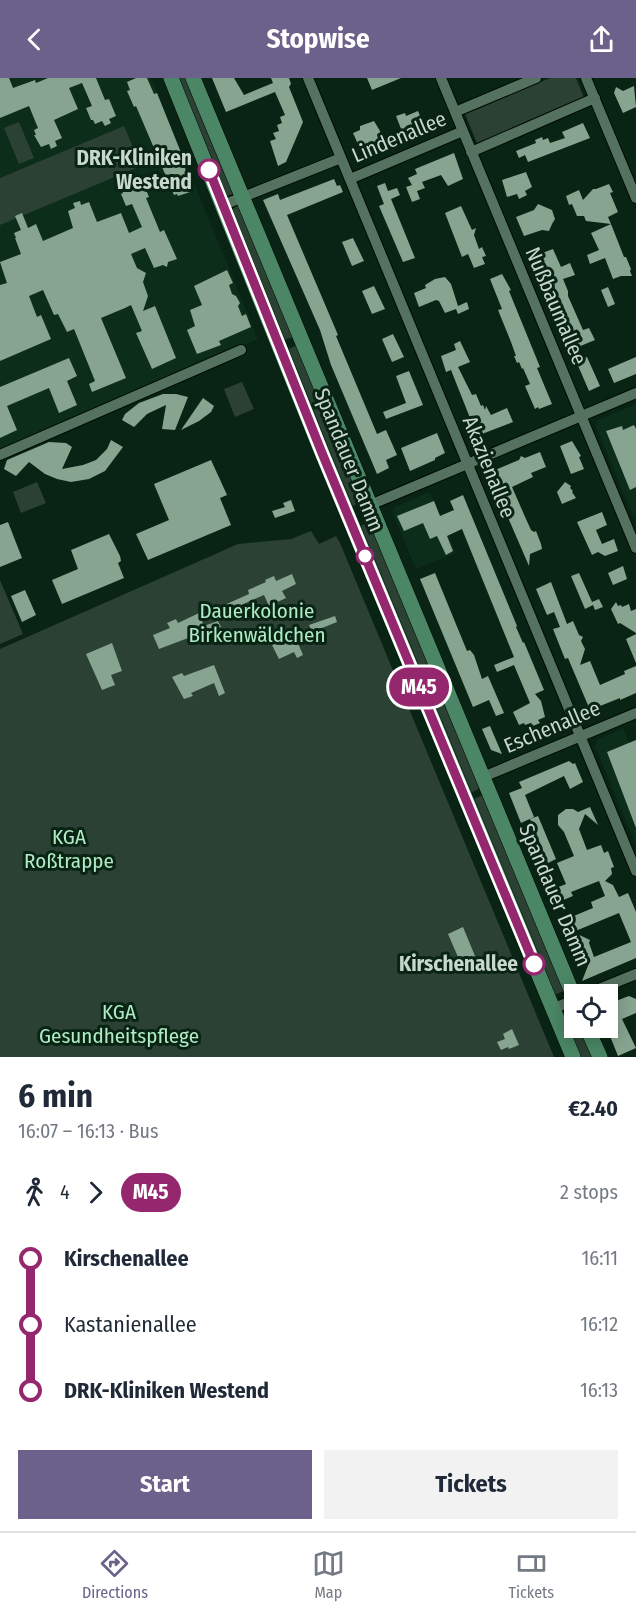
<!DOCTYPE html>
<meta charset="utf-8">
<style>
body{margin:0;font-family:"Fira Sans Condensed",sans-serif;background:#f2f2f3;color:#1f2937;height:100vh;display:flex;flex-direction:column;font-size:22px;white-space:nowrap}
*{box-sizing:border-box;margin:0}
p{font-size:20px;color:#747a83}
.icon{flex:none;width:33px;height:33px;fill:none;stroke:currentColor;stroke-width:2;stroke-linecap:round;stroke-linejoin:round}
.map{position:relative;height:979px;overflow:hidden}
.side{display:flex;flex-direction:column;background:#fff;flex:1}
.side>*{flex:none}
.badge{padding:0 12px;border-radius:20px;font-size:21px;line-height:39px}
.controls{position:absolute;left:564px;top:906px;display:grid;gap:12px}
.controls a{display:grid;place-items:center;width:54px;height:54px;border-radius:0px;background:#fff;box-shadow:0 3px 15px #0003;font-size:30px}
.map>.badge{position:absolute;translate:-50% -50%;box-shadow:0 0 0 3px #fff}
.legs{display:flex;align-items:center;gap:9px;height:66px;padding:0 18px;font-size:20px}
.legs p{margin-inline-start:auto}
.headline{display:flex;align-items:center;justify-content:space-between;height:102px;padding:0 18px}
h1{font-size:33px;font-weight:700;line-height:45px}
.button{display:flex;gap:12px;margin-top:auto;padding:12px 18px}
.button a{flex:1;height:69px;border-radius:0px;background:#6b618a;color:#fff;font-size:24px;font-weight:700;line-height:69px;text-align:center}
.button a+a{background:#f2f2f3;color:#1f2937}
ul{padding:0 18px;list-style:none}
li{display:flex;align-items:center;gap:21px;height:66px;font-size:22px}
li i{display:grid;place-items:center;width:9px;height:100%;margin:0 8px;background:currentColor}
li i::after{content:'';width:15px;height:15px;margin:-8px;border:4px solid;border-radius:50%;background:#fff}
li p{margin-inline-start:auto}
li:first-child i{background:linear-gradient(#0000 50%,currentColor 0)}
li:last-child i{background:linear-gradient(currentColor 50%,#0000 0)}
header{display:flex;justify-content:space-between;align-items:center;height:78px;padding:0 18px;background:#6b618a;color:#fff;font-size:27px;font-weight:700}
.dock{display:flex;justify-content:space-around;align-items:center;height:84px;border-top:2px solid #e0e1e3;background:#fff;font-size:16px;color:#747a83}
.dock a{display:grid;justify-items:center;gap:3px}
.dock .selected{color:#6b618a}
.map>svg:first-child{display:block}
.built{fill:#0b2d1a}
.green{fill:#2b4133}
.building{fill:#87a490;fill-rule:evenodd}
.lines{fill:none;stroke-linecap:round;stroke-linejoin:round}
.minor-casing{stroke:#000c02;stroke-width:12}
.secondary-casing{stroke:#000c02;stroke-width:16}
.minor{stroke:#55715f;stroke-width:10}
.secondary{stroke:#4b8766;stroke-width:15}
.line-1-casing{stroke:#fff;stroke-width:14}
.line-1{stroke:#95276e;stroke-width:9}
.stop-1-dot{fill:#fff;stroke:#95276e;stroke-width:3}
.labels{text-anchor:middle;stroke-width:6;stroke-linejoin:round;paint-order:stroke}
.street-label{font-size:21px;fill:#c9d8ce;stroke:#092314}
.stop-label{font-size:21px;font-weight:bold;fill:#c9d8ce;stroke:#092314;text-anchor:end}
.park-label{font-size:21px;fill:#afebc4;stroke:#092314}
</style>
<header><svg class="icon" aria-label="back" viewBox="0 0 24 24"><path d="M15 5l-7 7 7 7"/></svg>Stopwise<svg class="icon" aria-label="share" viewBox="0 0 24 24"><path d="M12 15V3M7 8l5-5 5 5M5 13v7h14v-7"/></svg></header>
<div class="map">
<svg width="636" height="979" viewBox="0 0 636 979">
<rect width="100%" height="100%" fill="#092314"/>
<!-- built -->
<path class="built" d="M0,0H151L258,261L0,372Z
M636,326V437L633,438L596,349L598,342Z
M430,414L456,475L416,491L392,434L394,429Z
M623,650L634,675L636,674V768L595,668L597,662Z"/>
<!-- green -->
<path class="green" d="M176,0H188L234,115L226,119Z
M550,0H576L584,20L477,65L465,36Z
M19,44L34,80L19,86L4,50Z
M124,48L141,88L0,147V100Z
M239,127L293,259L284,262L231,132Z
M297,267L362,424L350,429L287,272Z
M242,304L254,331L235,339L224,311Z
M37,404L46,425L21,435L13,414Z
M372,443L482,709L469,716L358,449Z
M311,453L319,466L336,458L340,465L554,979H0V571L238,466L291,461Z
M0,502L23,556L0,566Z
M485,716L566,912L552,918L471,722Z
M574,936V950H582L594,979H578L562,941Z"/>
<!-- building -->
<path class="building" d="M0,0H9L13,10L35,2L36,5L48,0H96L105,22L109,21L116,38L109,41L111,45L105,48L102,43L95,46L93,42H91L86,30L92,28L82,5L69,10L78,31L54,42L62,60L55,63L57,68L51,71L49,66L41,69L34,57H36L34,52L38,50L29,28L0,40Z
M136,0H147L154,16L157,15L186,87L184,88L193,109L189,111L190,114L178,118L177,116L174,117L136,28L134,29L127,13L130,12L127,4Z
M212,0H234L244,17L273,5L271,0H289L291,6L289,9L303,44L286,84L278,88L270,63L276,61L273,55L279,53L277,47L282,45L280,39L285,37L275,14L226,34Z
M367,0H401L372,12Z
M634,8L636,29L623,35L614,15L616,9L623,13Z
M418,33L426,52L405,61L396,38L405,35L406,38Z
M374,43L380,53V58L383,66L380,67V69L370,74V72L362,75L353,55L360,52V48Z
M583,45L590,60L528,84L525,77L519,80L516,73L536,65L535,62L542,59L543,62L548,60L550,65L565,60L562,54Z
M454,75L463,101L448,108L441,97L422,104L425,110L417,113L420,121L412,124L406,109L412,107L408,100L417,96L415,91Z
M526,94L532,109L525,113L527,117L519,121L517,116L507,119L502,102Z
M133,100L135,104L142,102L149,119L146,120L160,154L164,152L177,181L168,184L167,189L163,187L154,190L145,170L131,176L137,190L146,195L143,204L148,218L143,233L155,228L176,280L152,291L136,255L142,253L131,227L125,230L101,240L126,300L92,314L89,306L95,303L74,251L67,254L58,236L54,237L43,212L29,218L37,239L41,237L51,261L0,283V207L7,205L0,184L21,176L15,160H16L14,155L21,152L15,138L22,135L28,150L36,146L43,163L73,150L68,133L75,130L73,125L80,123L81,127L89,124L97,144L121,135L129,155L142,149L132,126L126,128L121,116L123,115L121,110L129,107L127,103Z
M334,101L337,108L340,107L343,114L287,137L338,257L336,258L377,356L386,352L397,377L386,382L389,390L377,396L331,287L320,252L263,122L278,116L280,122Z
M385,105L388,113L397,110L400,117L391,121L415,180L403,184L379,128L384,126L377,108Z
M609,106L613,114L610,115L618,134L608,139L611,146L586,143L584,138H577L572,126L569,127L566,118L579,112L583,122L593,111H596Z
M538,126L552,132L555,141L552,146L549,153L542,152L524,158L516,139L534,132Z
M461,128L472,152L476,150L474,157L479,171L482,169L486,178L482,179L485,186L474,190L468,176L462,179L445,135Z
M611,146L624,179H626L631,191L630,193L632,198H621L613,201L605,180L590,186L587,177L599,172L591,155Z
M353,160L364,183L352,188L342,164Z
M553,171L561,189L570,185L575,197L563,201L568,213V218L583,252L589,250L595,262L578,269L569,249L562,251L534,178Z
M227,192L233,205L229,207L232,216L236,218L240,225L238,228L242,238L246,236L251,249L219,263L221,267L197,276L187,252L195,248L190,232L202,227L194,208Z
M502,196L511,212L509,213L540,289L537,290L552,326L539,331L538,329L535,331L525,308L530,306L523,290L522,291L519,284L517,285L514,278H516L511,264L498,232L502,231L490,201Z
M445,199L451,206L458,228L467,224L469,231L458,236L456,231L445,235L439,223L436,222L419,229L414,215L426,210L425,207L435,201Z
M374,208L385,231L372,236L362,213Z
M608,209L615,226L608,229L601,212Z
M393,256L404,279L392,284L382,261Z
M460,263L470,284L458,289L472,317L476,316L481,328L483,327L485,332L486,328L491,337L507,330L513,344L474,359L481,342L472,345L451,292L446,294L441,278L456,272L454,266Z
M587,279L600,308L589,313L576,283Z
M636,279V296L614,305L608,291Z
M69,280L77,298L67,303L77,327L59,335L49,310L7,328L17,352L0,360V309Z
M409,293L423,327L386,341L383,334L406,325L396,298Z
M163,316H176L188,319L175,352L162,351L166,327L147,336L134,349L122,342L125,336L139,325Z
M203,320L214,328L211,334L199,343L181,352Z
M634,347L636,351V409L630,412L606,353L622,348L623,352Z
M437,355L445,375L435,380V382L410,393L401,370Z
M111,362L123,369L105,393L89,401L71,404L57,401L45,396L29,384L16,398L4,391L7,382L49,364L66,365L72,369L62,391L83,387L96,382L107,371Z
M572,363L581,378L579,379L584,391L571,396L560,368Z
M540,374L546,389L531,395L533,399L512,409L526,441L531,452L534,454L536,453L541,466L542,471L530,476L529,488L506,435L495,414L488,395L519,382L521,378L525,380Z
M211,382L227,417L220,420L231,447L148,482L136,456L169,442L154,406Z
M565,404L571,408L570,410L573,413L572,414L576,420L562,426L557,414Z
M463,417L517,548L516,549L523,565L524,564L544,612L535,616L541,623L545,639L538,642L540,645L533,648L531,645L525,647L524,645L519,647L513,634L530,625L514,587L497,594L494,587L514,579L462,451L447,458L453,473L446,477L437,458L430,461L423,445L404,453L397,438L434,423L440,438L454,432L450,423Z
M291,422L295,433L275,440L272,433L285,429L283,425Z
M602,434L607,447L596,452L602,466L614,461L618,473L605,478L598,474L592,477L577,444Z
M8,444L22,480L0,489V447Z
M109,456L120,478L121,483L118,485L124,500L62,526L52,502L78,491L71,472Z
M623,488L627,501L613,507L608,495Z
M435,495L467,573L470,572L474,577L482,601L488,598L504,635L496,638L489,622L473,629L420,501Z
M579,495L592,524L599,521L603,529L595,532L593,527L585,531L571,498Z
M292,496L296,506L282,513L286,520L269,528L264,517L241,527L246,536L237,540L234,530L223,535L220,529L249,516L248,512L266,504L265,502L274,498L276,503Z
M551,504L567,546L573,543L579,557L583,559L581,563L585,571L580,587L590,583L600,607L625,596L624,593L636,588V615L620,622V620L590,632L568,580L565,581L553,551L560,549L554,534L547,537L536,511Z
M25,512L36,537L22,544L11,518Z
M616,524L618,528L621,527L622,529L629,526L631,533L636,531V555L620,545L618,546L611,531Z
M199,535L204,548L218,543L221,549L197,561L196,557L159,571L153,557L170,550L167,545L176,541L178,545Z
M335,538L337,544L312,554L309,547Z
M294,556L303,577L297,580L294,574L279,581L272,567Z
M636,556V585L626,561Z
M112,565L122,593L111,597L115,607L102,612L86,576Z
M214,587L225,615L219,618L214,605L191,615L193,618L184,621L172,599L182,595L184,598Z
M490,648L502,676L491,672L482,651Z
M636,662V750L607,674Z
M569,683L573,686L575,685L583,704L570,711L564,698L525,717L534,739L521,745L509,715L522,710L519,704Z
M590,729L598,747L585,736L579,751L587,772L601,767L604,775L608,773L614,789L611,790L612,796L605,803L613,807L619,819L628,815L636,834V880L582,903L589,885L580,889L571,868L573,864L564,842L593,830L591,824L605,818L599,803L571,814L573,818L556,825L551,812L566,806L557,785L574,778L564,754L558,747V737L566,731H573L578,734ZM619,835L631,864L594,879L589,865L590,862L573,854Z
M538,738L556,781L548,785L530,741Z
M463,849L475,878L464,882L462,878L458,879L448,856Z
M629,918L636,921V935L622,941L636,970L618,978L608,953V926Z
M512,951L519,967L509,971L508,969L501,972L497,964L505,961L503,956Z"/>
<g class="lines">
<!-- minor casing -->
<g class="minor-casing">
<path id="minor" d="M308,0L636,793
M441,0L636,470
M586,0L636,120
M455,34L536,0
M471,74L595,20
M350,101L463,53
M223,127L341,80
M0,377L241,272
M370,427L636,315
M483,699L636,635
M587,916L636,896
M552,931L574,922"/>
</g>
<!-- secondary casing -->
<g class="secondary-casing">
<path id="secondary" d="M171,0L322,375L573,979
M193,0L574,919
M587,950L600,979"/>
</g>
<!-- minor -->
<use href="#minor" class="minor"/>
<!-- secondary -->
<use href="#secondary" class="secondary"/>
</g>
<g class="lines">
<!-- line-1 casing -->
<g class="line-1-casing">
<path id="line-1" d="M209,92L322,375L534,886"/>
</g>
<!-- line-1 -->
<use href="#line-1" class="line-1"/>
</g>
<!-- markers -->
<g class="stop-1-dot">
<circle cx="209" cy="92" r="10"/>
<circle cx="365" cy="478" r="8"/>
<circle cx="534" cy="886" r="10"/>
</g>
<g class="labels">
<!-- street labels -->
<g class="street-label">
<text transform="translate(399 59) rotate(-23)" y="7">Lindenallee</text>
<text transform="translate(556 228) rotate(67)" y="7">Nußbaumallee</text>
<text transform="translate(349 382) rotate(68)" y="7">Spandauer Damm</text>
<text transform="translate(489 389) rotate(68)" y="7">Akazienallee</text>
<text transform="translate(552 649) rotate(-23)" y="7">Eschenallee</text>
<text transform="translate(555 817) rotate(67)" y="7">Spandauer Damm</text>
</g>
<!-- stop labels -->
<g class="stop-label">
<text x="192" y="87">DRK-Kliniken<tspan x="192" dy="24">Westend</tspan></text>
<text x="518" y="893">Kirschenallee</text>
</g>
<!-- park labels -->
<g class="park-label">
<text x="257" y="540">Dauerkolonie<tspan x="257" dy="24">Birkenwäldchen</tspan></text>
<text x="69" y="766">KGA<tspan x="69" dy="24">Roßtrappe</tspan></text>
<text x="119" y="941">KGA<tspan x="119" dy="24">Gesundheitspflege</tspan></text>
</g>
</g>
</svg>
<div class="controls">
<a><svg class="icon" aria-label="locate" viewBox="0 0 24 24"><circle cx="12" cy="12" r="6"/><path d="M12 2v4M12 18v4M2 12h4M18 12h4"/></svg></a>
</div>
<b class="badge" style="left:419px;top:609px;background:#95276e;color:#fff">M45</b>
</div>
<section class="side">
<div class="headline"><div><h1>6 min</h1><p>16:07 – 16:13 · Bus</p></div><b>€2.40</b></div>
<div class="legs"><svg class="icon" aria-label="walk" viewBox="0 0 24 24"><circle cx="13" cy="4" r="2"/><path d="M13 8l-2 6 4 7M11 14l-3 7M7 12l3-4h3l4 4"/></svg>4<svg class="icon" aria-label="forward" viewBox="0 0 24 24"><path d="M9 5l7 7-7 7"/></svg><b class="badge" style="background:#95276e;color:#fff">M45</b><p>2 stops</p></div>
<ul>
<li><i style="color:#95276e"></i><b>Kirschenallee</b><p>16:11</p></li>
<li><i style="color:#95276e"></i><span>Kastanienallee</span><p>16:12</p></li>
<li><i style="color:#95276e"></i><b>DRK-Kliniken Westend</b><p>16:13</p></li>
</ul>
<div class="button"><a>Start</a><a>Tickets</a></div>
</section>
<nav class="dock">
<a class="selected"><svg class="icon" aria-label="directions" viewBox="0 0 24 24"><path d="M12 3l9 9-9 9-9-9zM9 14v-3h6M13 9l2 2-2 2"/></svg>Directions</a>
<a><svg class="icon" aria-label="map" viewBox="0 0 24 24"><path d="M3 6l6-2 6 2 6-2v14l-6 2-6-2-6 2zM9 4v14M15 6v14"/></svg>Map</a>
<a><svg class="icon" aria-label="tickets" viewBox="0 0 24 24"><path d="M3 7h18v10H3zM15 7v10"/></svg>Tickets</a>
</nav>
